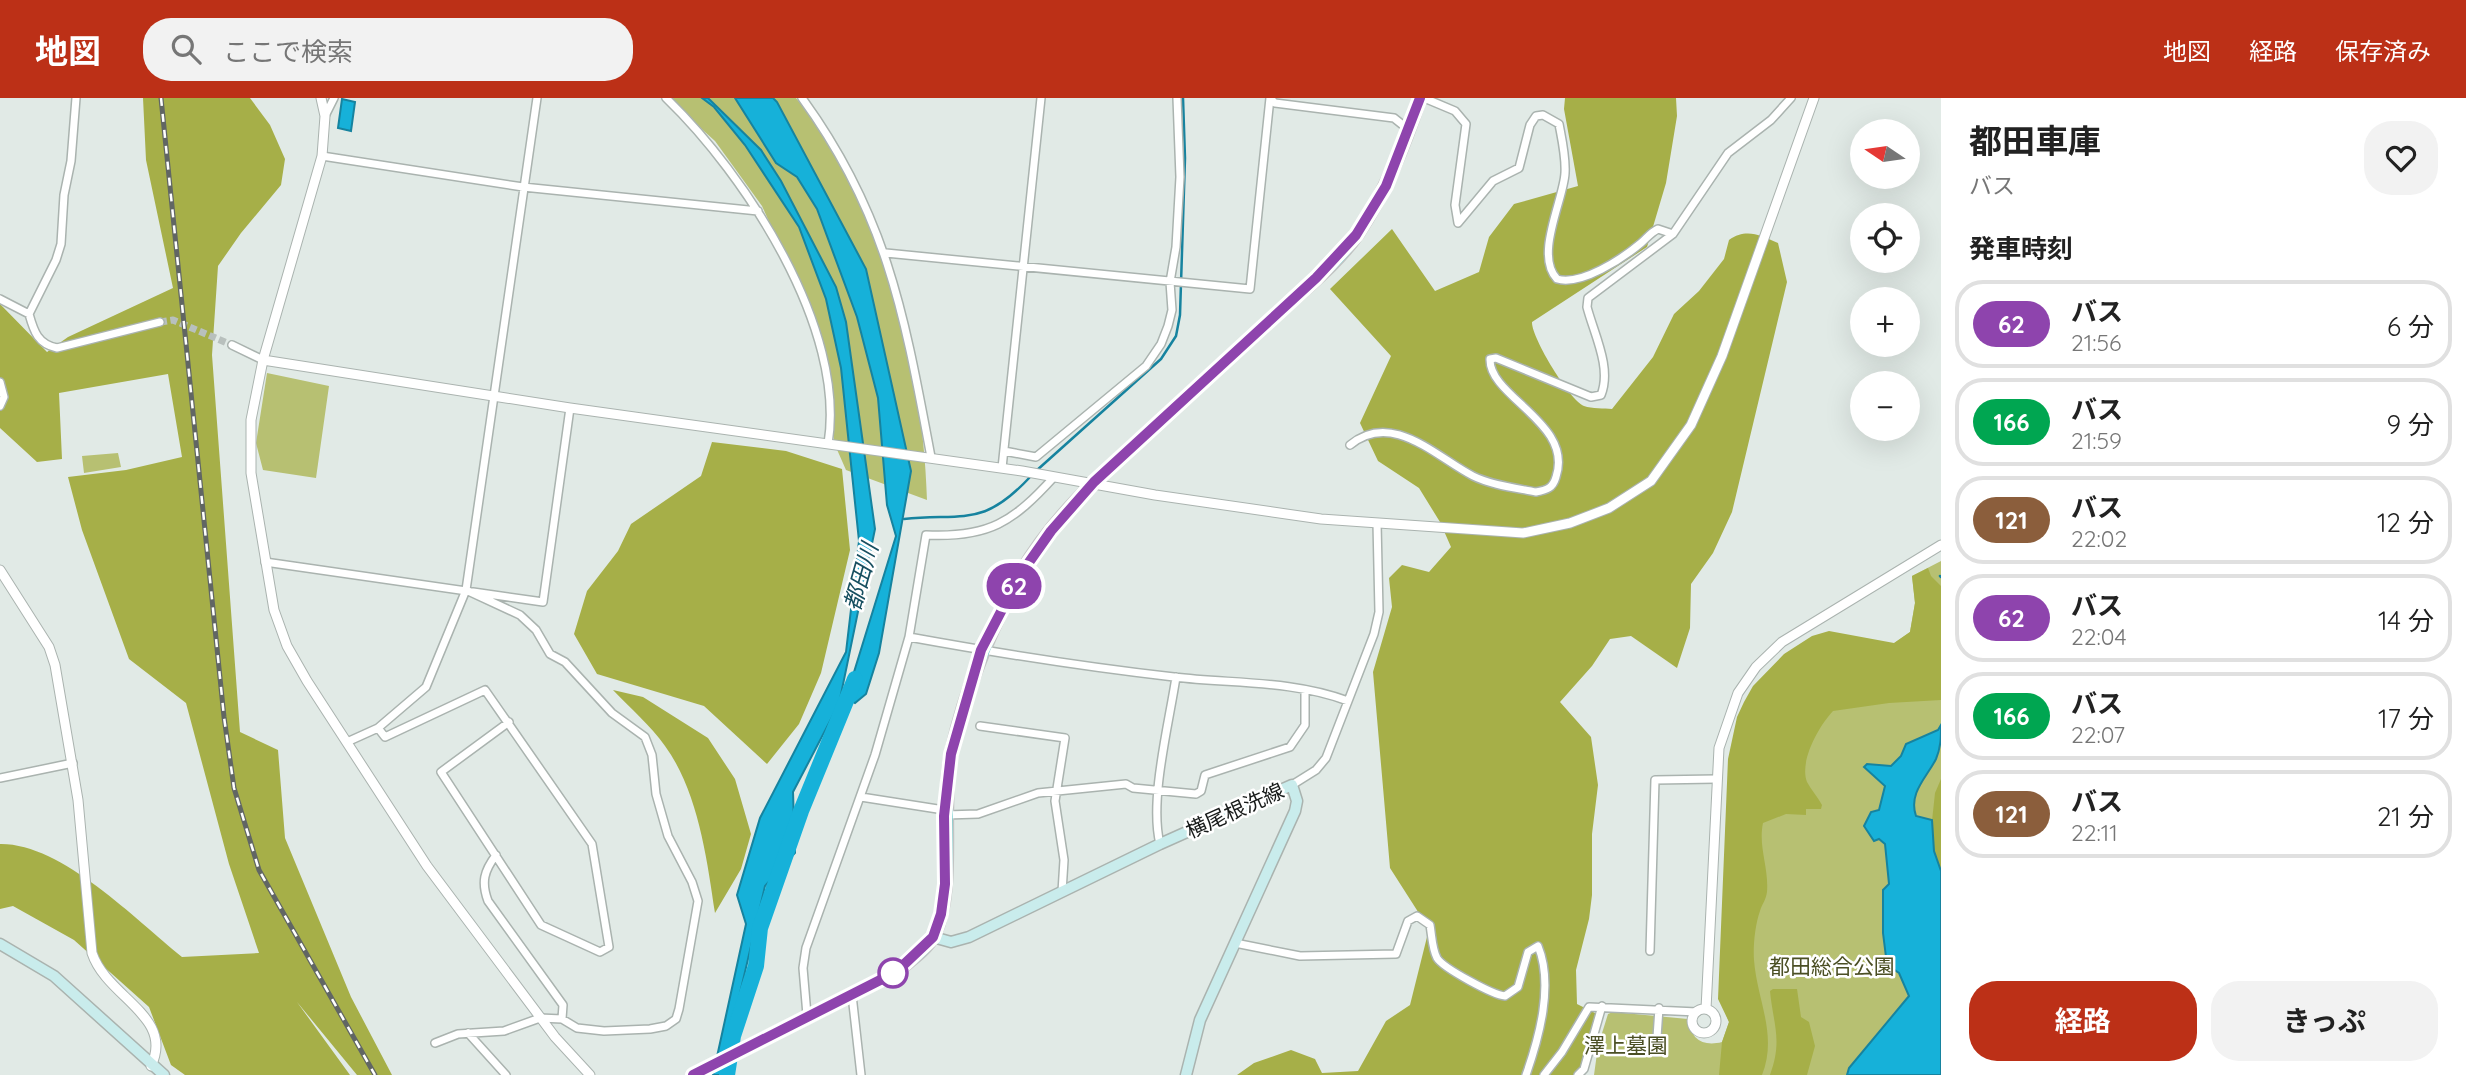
<!DOCTYPE html>
<html lang="ja">
<meta charset="utf-8">
<style>
body{margin:0;font-family:Quicksand,"Noto Sans JP",sans-serif;background:#f2f2f2;color:#222;height:100vh;display:flex;flex-direction:column;font-size:26px;white-space:nowrap}
*{box-sizing:border-box;margin:0}
p{font-size:23px;color:#767676}
.icon{flex:none;width:38px;height:38px;fill:none;stroke:currentColor;stroke-width:2;stroke-linecap:round;stroke-linejoin:round}
.map{position:relative;flex:1;overflow:hidden}
.sheet{display:flex;flex-direction:column;background:#fff;width:525px}
.sheet>*{flex:none}
.badge{padding:0 14px;border-radius:23px;font-size:24px;line-height:46px}
.needle{width:46px;rotate:283deg}
.buttons{position:absolute;left:1850px;top:21px;display:grid;gap:14px}
.buttons a{display:grid;place-items:center;width:70px;height:70px;border-radius:50%;background:#fff;box-shadow:0 7px 28px #0002;font-size:35px}
.map>.badge{position:absolute;translate:-50% -50%;box-shadow:0 0 0 4px #fff}
h2{padding:0 28px;font-size:26px;line-height:63px}
.round{display:grid;place-items:center;flex:none;width:74px;height:74px;border-radius:28px;background:#f2f2f2}
.summary{display:flex;align-items:center;justify-content:space-between;height:119px;padding:0 28px}
h1{font-size:33px;font-weight:700;line-height:52px}
.cta{display:flex;gap:14px;margin-top:auto;padding:14px 28px}
.cta a{flex:1;height:80px;border-radius:28px;background:#bc3017;color:#fff;font-size:28px;font-weight:700;line-height:80px;text-align:center}
.cta a+a{background:#f2f2f2;color:#222}
ul{padding:0;list-style:none}
li{display:flex;align-items:center;gap:21px;height:88px;margin:0 14px 10px;padding:0 14px;border:4px solid #e0e0e0;border-radius:28px}
li div{flex:1}
li b{display:block;font-size:26px}
li em{font-style:normal}
li .badge{min-width:77px;font-weight:700;text-align:center}
header{display:flex;align-items:center;gap:42px;box-sizing:border-box;height:98px;padding:0 35px;background:#bc3017;color:#fff}
header strong{font-size:33px}
nav{display:flex;gap:38px;margin-inline-start:auto;font-size:24px}
.search{width:490px;height:63px;background:#f2f2f2;display:flex;align-items:center;gap:18px;box-sizing:border-box;padding:0 24px;border-radius:28px;color:#767676;font-size:26px}
main{display:flex;flex:1;min-height:0}
.map>svg:first-child{display:block}
.green{fill:#b7c072}
.forest{fill:#a6af48}
.water{fill:#16b1d9;stroke:#16839f;stroke-width:2}
.lines{fill:none;stroke-linecap:round;stroke-linejoin:round}
.stream{stroke:#16839f;stroke-width:2.5}
.river{stroke:#16b1d9;stroke-width:16}
.minor-tunnel{stroke:#b8c0bd;stroke-width:7;stroke-dasharray:7 3.5;stroke-linecap:butt}
.minor-casing{stroke:#aab3af;stroke-width:10}
.tertiary-casing{stroke:#aab3af;stroke-width:11}
.secondary-casing{stroke:#aab3af;stroke-width:13}
.trunk-casing{stroke:#c2c3c3;stroke-width:15}
.minor{stroke:#fff;stroke-width:7}
.tertiary{stroke:#fff;stroke-width:9}
.secondary{stroke:#c9ecec;stroke-width:10}
.trunk{stroke:#70cece;stroke-width:12}
.rail-casing{stroke:#616664;stroke-width:5}
.rail{stroke:#fff;stroke-width:2.5;stroke-dasharray:8;stroke-linecap:butt}
.line-casing{stroke:#fff;stroke-width:16}
.line{stroke:#8e44ad;stroke-width:10}
.stop-dot{fill:#fff;stroke:#8e44ad;stroke-width:3.5}
.labels{text-anchor:middle;stroke-width:5;stroke-linejoin:round;paint-order:stroke}
.street-label{font-size:21px;fill:#161918;stroke:#fff}
.park-label{font-size:21px;fill:#4b4f24;stroke:#fff}
.water-label{font-size:23px;font-style:italic;fill:#174f60;stroke:#fff}
</style>
<header>
<strong>地図</strong>
<div class="search"><svg class="icon" aria-label="search" viewBox="0 0 24 24"><circle cx="10" cy="10" r="6"/><path d="M15 15l6 6"/></svg>ここで検索</div>
<nav><a>地図</a><a>経路</a><a>保存済み</a></nav>
</header>
<main>
<div class="map">
<svg width="1941" height="977" viewBox="0 0 1941 977">
<rect width="100%" height="100%" fill="#e1eae6"/>
<!-- green -->
<path class="green" d="M667,0H796C884,105 923,268 927,402L846,372L835,347L812,219L762,108L715,43Z
M267,275L329,288L316,380L263,372L256,345Z
M118,355L121,369L84,375L82,358Z
M1941,463V977H1594L1598,948L1608,916L1613,914L1688,921C1690,941 1703,949 1722,944L1729,924L1722,906L1726,723L1893,546L1910,534L1915,505L1912,478Z"/>
<!-- forest -->
<path class="forest" d="M143,0H250L270,27L285,61L281,87L241,135L218,168L212,257L240,634L278,652L285,740L351,899L392,977H357L297,904L350,977H185L171,967L149,909L74,842L13,808L0,811V746C61,745 135,821 182,859L259,855L229,766L186,605L129,561L82,432L68,379L126,372L182,359L168,276L59,295L62,361L37,364L0,330V206L47,254L68,239L173,190L146,62Z
M1565,0H1676L1677,18L1666,85L1647,149L1532,224C1531,239 1570,303 1584,308C1592,311 1604,310 1612,311L1653,259L1674,216L1699,193L1724,161L1729,142C1746,130 1760,137 1778,145L1787,184L1732,414L1713,455L1691,486L1690,530L1677,570L1631,538L1610,541L1592,568L1560,604L1591,639L1598,687L1592,736V797L1589,821L1576,872L1577,906L1597,916L1581,968L1573,977H1237L1254,965L1291,952L1315,961L1322,975L1358,973L1386,923L1410,907L1429,831L1390,770L1373,574L1392,509L1389,480L1402,467L1429,474L1451,449L1440,424L1419,390L1378,363L1360,325L1391,258L1330,191L1392,131L1435,193L1479,174L1489,139L1514,106L1578,88L1564,11Z
M712,344L786,353L842,371L850,452L821,575L799,626L767,666L704,608L597,576L574,536L587,493L618,453L631,426L701,378Z
M1928,470L1931,478L1941,488V602L1889,605L1833,613C1819,628 1799,663 1807,684C1811,692 1818,699 1822,707L1821,711H1806V717L1786,716L1763,725C1758,749 1769,769 1767,794C1766,802 1762,806 1760,813C1755,827 1753,848 1754,862C1757,902 1778,937 1762,977H1719L1722,944L1729,924L1718,901L1728,661L1737,619L1744,604L1753,588L1784,556L1812,538L1829,533L1894,545L1910,534L1915,505L1912,478Z
M613,592L643,599L708,640L735,681L751,736L741,771L715,815C707,761 698,693 665,648C651,628 630,610 613,592Z
M1941,681V773L1934,753L1931,732L1935,695Z
M1773,891H1797L1801,919L1809,924L1815,948L1807,977H1770C1783,942 1773,926 1770,893Z"/>
<!-- water -->
<path class="water" d="M702,0H708L761,52L781,83L836,189L846,224L875,431L839,606L793,694L795,755L765,788L721,977H713L746,826L737,797L760,720L846,554L859,443L841,270L826,201L799,129L745,47L714,9Z
M735,0H773L777,4L866,171L911,373L879,555L866,596L855,605L846,600L896,438L887,407L878,300L857,219L817,111L797,79L776,65Z
M342,1L355,4L351,33L338,30Z
M1941,627C1941,639 1941,649 1936,661C1927,679 1908,695 1916,718L1932,722L1934,753L1941,773V977H1847L1849,970L1909,898L1899,875L1887,867L1883,835V792L1889,786L1885,746L1879,741L1874,743L1864,728L1871,714L1879,712L1885,688L1864,669L1867,666L1891,668L1901,658L1906,646L1938,632Z"/>
<g class="lines">
<!-- stream -->
<path class="stream" d="M1036,373L1161,261L1176,238L1180,217L1185,60L1183,0
M904,421C965,415 983,430 1031,378
M1940,478L1941,479"/>
<!-- river -->
<path class="river" d="M727,977L733,938L756,868L760,830L801,713L855,581"/>
<!-- minor-tunnel -->
<path class="minor-tunnel" d="M160,224L173,222L232,247"/>
<!-- minor casing -->
<g class="minor-casing">
<path id="minor" d="M76,0L71,63L64,97L61,146L56,162L29,216C34,234 38,246 57,250L160,224
M666,0C745,76 847,231 828,346
M802,0C888,118 905,221 931,359
M1270,0L1275,5L1394,20L1409,32
M1424,0L1455,13L1466,26L1455,107L1458,125L1493,83L1519,70L1530,27L1536,18L1543,17L1559,26C1562,42 1566,59 1565,75C1564,101 1534,157 1557,181C1581,188 1622,161 1641,145C1647,140 1650,135 1658,131L1673,136
M325,18L334,0
M322,58L523,89L758,113
M886,155L1250,191L1270,0
M0,201L29,216
M232,247L263,262
M0,284L4,299L0,308
M1350,347C1392,312 1436,359 1473,378C1491,387 1516,390 1536,394C1547,392 1553,390 1556,379C1574,325 1489,299 1490,261L1496,260L1591,299L1601,297C1612,270 1594,236 1587,209L1588,200L1673,136L1728,55L1771,22L1791,0
M1004,353L1036,359L1146,268L1161,246L1168,228L1172,212L1170,184L1176,149L1180,79L1177,0
M1002,370L1041,0
M265,464L543,504L570,310
M909,539C997,555 1085,569 1174,579C1232,586 1292,582 1348,603
M980,628L1065,640L1055,703L1064,762L1062,794
M378,630L385,639L485,592L592,746L609,849L600,854L541,827L441,674L509,624
M347,644L378,630L426,589L466,492L537,0
M0,680L73,665
M1292,687L1316,672L1326,660L1374,536L1379,514L1377,425
M861,699L944,712
M946,717L978,716L1038,695L1126,686L1133,690L1196,696L1201,693L1205,677L1290,649L1305,627V592
M1160,746C1149,702 1169,626 1176,579
M496,757C484,773 481,784 488,803L563,907L562,921
M1235,845L1300,858L1396,856L1408,823L1417,818L1430,827C1432,838 1432,851 1437,860C1443,870 1493,897 1505,898L1518,889L1528,854L1538,848C1554,887 1539,940 1526,977
M1650,853L1655,682L1716,681
M852,897L861,977
M807,917L803,870L806,850L875,657L909,539L926,437C989,440 1013,424 1054,379
M468,935L506,977
M435,945L458,936L504,933L540,920L562,921L577,930L604,933L650,931L666,928L676,921L679,911L698,803L692,784L668,738L656,696L652,657L645,639L612,615L565,564L550,556L536,532L520,517L466,492
M1656,954L1659,910
M1544,977L1562,954L1589,909L1697,914
M1578,977L1584,971L1602,908"/>
</g>
<!-- tertiary casing -->
<g class="tertiary-casing">
<path id="tertiary" d="M321,0L325,18L322,58L263,262L251,322V375L274,512L287,548L307,583L427,768L555,939L590,977
M263,262L570,310L1022,373L1155,397L1321,421L1523,435L1570,425L1609,410L1651,383L1691,327L1722,258L1814,0
M0,472L49,549L55,567L78,702L92,855C107,900 175,918 151,968
M1706,911L1719,650L1738,595L1756,569L1782,544L1941,447
M1692 923a12 12 0 1 1 24 0a12 12 0 1 1-24 0Z"/>
</g>
<!-- secondary casing -->
<g class="secondary-casing">
<path id="secondary" d="M933,839L951,844L969,839L1160,746L1292,687L1297,703L1295,713L1200,922L1186,977
M0,846L54,878L164,977"/>
</g>
<!-- trunk casing -->
<g class="trunk-casing">
<path id="trunk" d="M693,977L896,874C909,863 926,852 934,837C957,789 939,708 952,652C966,591 988,535 1019,479C1050,422 1101,377 1149,333C1192,293 1236,254 1279,214C1305,190 1338,165 1358,135C1386,93 1404,47 1420,0"/>
</g>
<!-- minor -->
<use href="#minor" class="minor"/>
<!-- tertiary -->
<use href="#tertiary" class="tertiary"/>
<!-- secondary -->
<use href="#secondary" class="secondary"/>
<!-- trunk -->
<use href="#trunk" class="trunk"/>
<!-- rail casing -->
<g class="rail-casing">
<path id="rail" d="M161,0L224,619L234,690L259,772L375,977"/>
</g>
<!-- rail -->
<use href="#rail" class="rail"/>
</g>
<g class="lines">
<!-- line casing -->
<g class="line-casing">
<path id="line" d="M693,977L896,874L933,839L941,816L945,786L944,718L951,656L981,552L1020,477L1051,433L1094,384L1316,180L1356,137L1386,88L1420,0"/>
</g>
<!-- line -->
<use href="#line" class="line"/>
</g>
<!-- markers -->
<circle class="stop-dot" cx="893" cy="875" r="14"/>
<g class="labels">
<!-- street labels -->
<g class="street-label">
<text transform="translate(1235 713) rotate(-24)" y="7">横尾根洗線</text>
</g>
<!-- park labels -->
<g class="park-label">
<text x="1832" y="876">都田総合公園</text>
<text x="1626" y="955">澤上墓園</text>
</g>
<!-- water labels -->
<g class="water-label">
<text transform="translate(861 479) rotate(-74)" y="8">都田川</text>
</g>
</g>
</svg>
<div class="buttons">
<a><svg class="needle" viewBox="-14 -14 28 28"><path d="M0-13l5 13h-10z" fill="#e53935"/><path d="M0 13l5-13h-10z" fill="#767676"/></svg></a>
<a><svg class="icon" aria-label="locate" viewBox="0 0 24 24"><circle cx="12" cy="12" r="6"/><path d="M12 2v4M12 18v4M2 12h4M18 12h4"/></svg></a>
<a>+</a>
<a>−</a>
</div>
<b class="badge" style="left:1014px;top:488px;background:#8e44ad;color:#fff">62</b>
</div>
<section class="sheet">
<div class="summary"><div><h1>都田車庫</h1><p>バス</p></div><a class="round"><svg class="icon" aria-label="heart" viewBox="0 0 24 24"><path d="M12 20l-8-8c-3-5 5-10 8-4 3-6 11-1 8 4z"/></svg></a></div>
<h2>発車時刻</h2>
<ul>
<li><span class="badge" style="background:#8e44ad;color:#fff">62</span><div><b>バス</b><p>21:56</p></div><em>6 分</em></li>
<li><span class="badge" style="background:#00a651;color:#fff">166</span><div><b>バス</b><p>21:59</p></div><em>9 分</em></li>
<li><span class="badge" style="background:#8b5e3c;color:#fff">121</span><div><b>バス</b><p>22:02</p></div><em>12 分</em></li>
<li><span class="badge" style="background:#8e44ad;color:#fff">62</span><div><b>バス</b><p>22:04</p></div><em>14 分</em></li>
<li><span class="badge" style="background:#00a651;color:#fff">166</span><div><b>バス</b><p>22:07</p></div><em>17 分</em></li>
<li><span class="badge" style="background:#8b5e3c;color:#fff">121</span><div><b>バス</b><p>22:11</p></div><em>21 分</em></li>
</ul>
<div class="cta"><a>経路</a><a>きっぷ</a></div>
</section>
</main>
